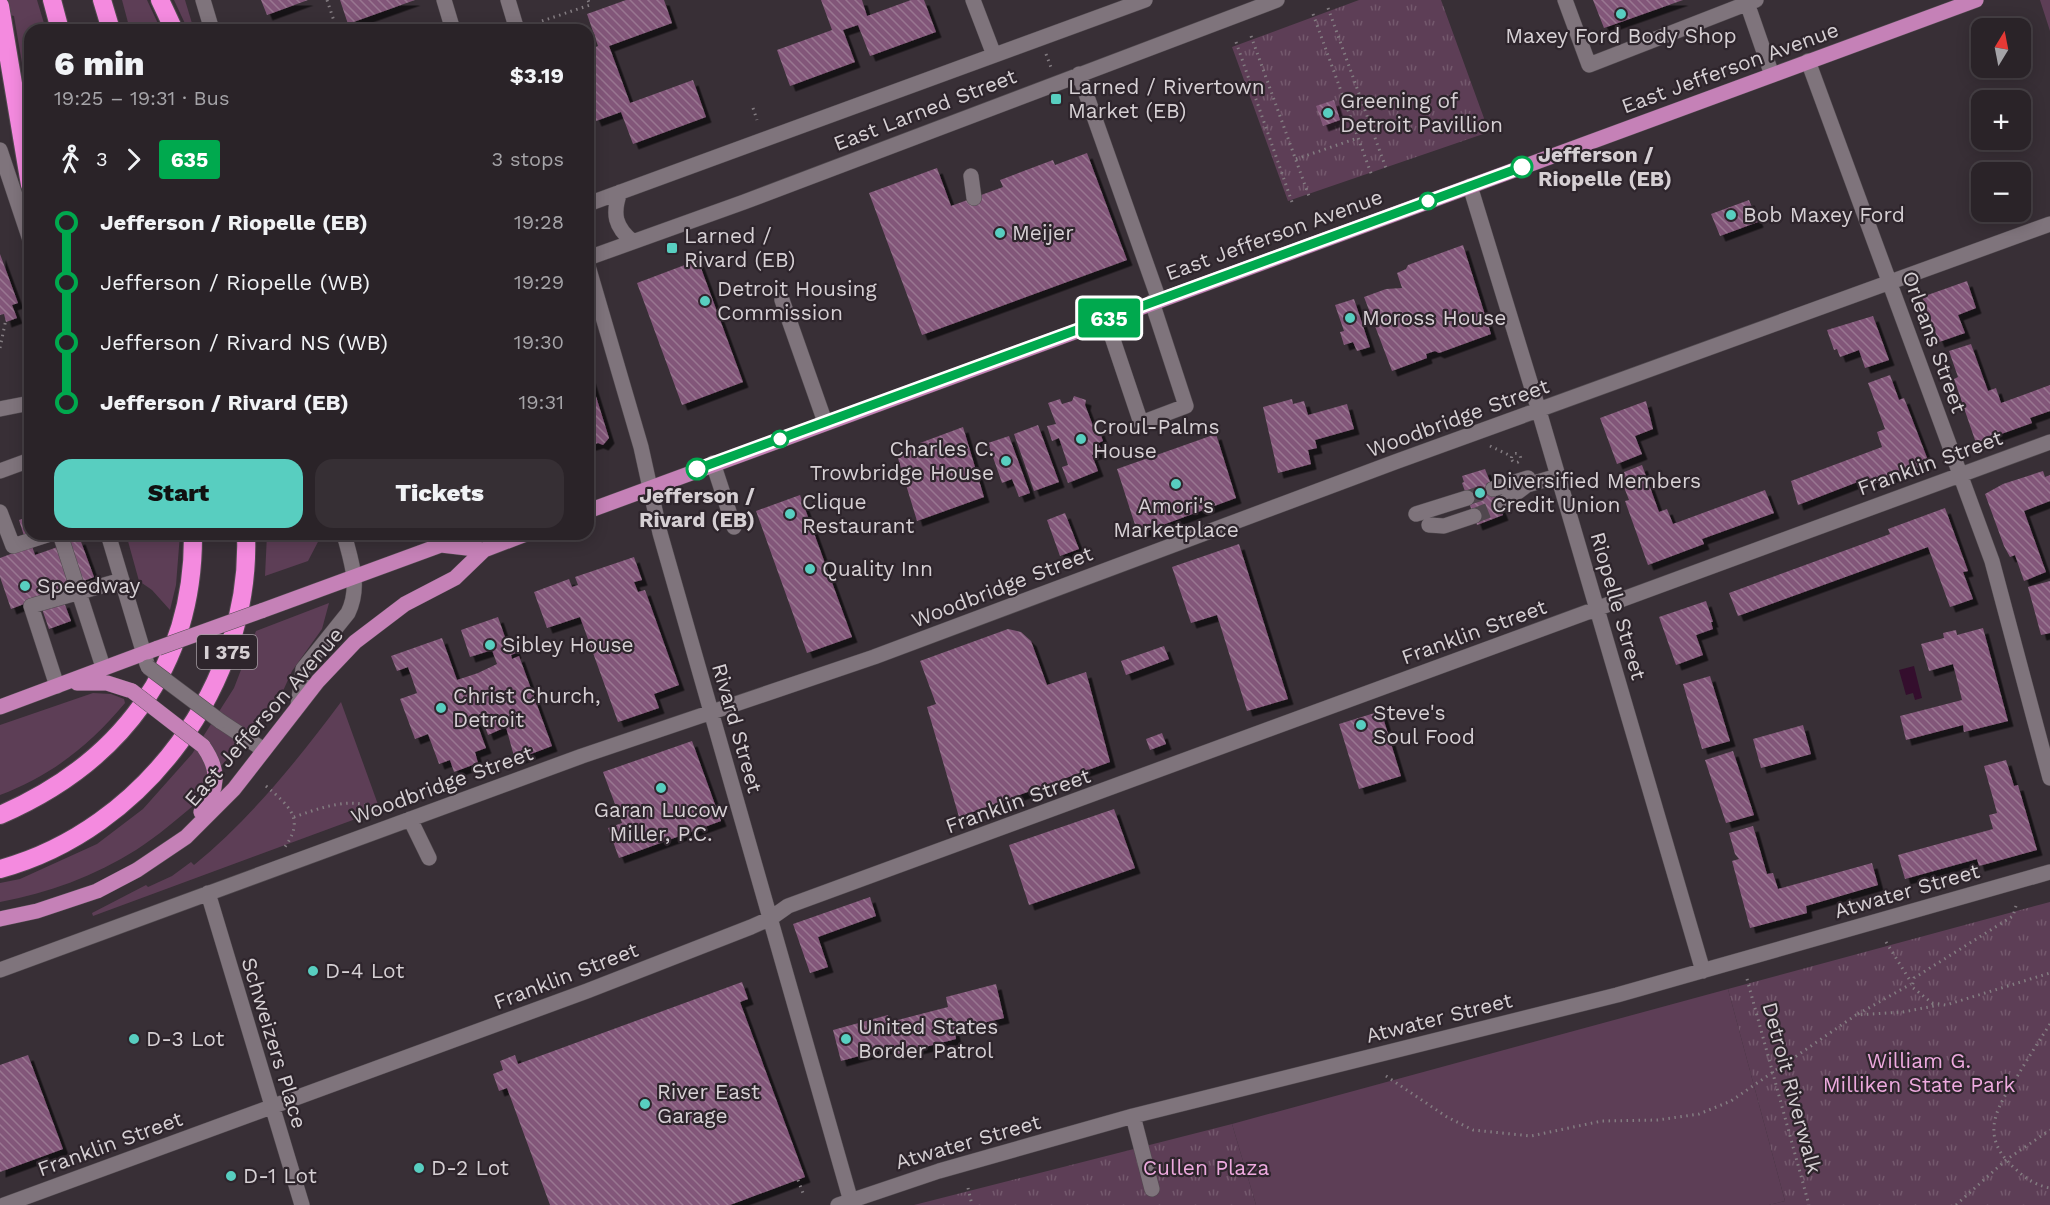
<!DOCTYPE html>
<meta charset="utf-8">
<style>
body{margin:0;font-family:"Work Sans",sans-serif;background:#362f34;color:#f1f3f6;height:100vh;display:flex;flex-direction:column;font-size:22px;white-space:nowrap}
*{box-sizing:border-box;margin:0}
p{font-size:20px;color:#a5a4a8}
.icon{flex:none;width:33px;height:33px;fill:none;stroke:currentColor;stroke-width:2;stroke-linecap:round;stroke-linejoin:round}
.map{position:relative;flex:1;overflow:hidden}
.drawer{position:absolute;left:24px;top:24px;width:570px;height:516px;display:flex;flex-direction:column;background:#2a2328;border-radius:18px;box-shadow:0 3px 15px #0003,0 0 0 2px #464045}
.drawer>*{flex:none}
.badge{padding:0 12px;border-radius:4px;font-size:21px;line-height:39px}
.needle{width:39px;rotate:10deg}
.fabs{position:absolute;left:1971px;top:18px;display:grid;gap:12px}
.fabs a{display:grid;place-items:center;width:60px;height:60px;border-radius:12px;background:#2a2328;box-shadow:0 3px 15px #0003,0 0 0 2px #464045;font-size:30px}
.map>.badge{position:absolute;translate:-50% -50%;box-shadow:0 0 0 3px #fff}
.legs{display:flex;align-items:center;gap:9px;height:66px;padding:0 30px;font-size:20px}
.legs p{margin-inline-start:auto}
.overview{display:flex;align-items:center;justify-content:space-between;height:102px;padding:0 30px}
h1{font-size:33px;font-weight:800;line-height:45px}
.action{display:flex;gap:12px;margin-top:auto;padding:12px 30px}
.action a{flex:1;height:69px;border-radius:18px;background:#58cec0;color:#111;font-size:24px;font-weight:800;line-height:69px;text-align:center}
.action a+a{background:#362f34;color:#f1f3f6}
ul{padding:0 30px;list-style:none}
li{display:flex;align-items:center;gap:21px;height:60px;font-size:22px}
li i{display:grid;place-items:center;width:9px;height:100%;margin:0 8px;background:currentColor}
li i::after{content:'';width:15px;height:15px;margin:-8px;border:4px solid;border-radius:50%;background:#2a2328}
li p{margin-inline-start:auto}
li:first-child i{background:linear-gradient(#0000 50%,currentColor 0)}
li:last-child i{background:linear-gradient(currentColor 50%,#0000 0)}
.map>svg:first-child{display:block}
.green{fill:#5d3e56}
.park{fill:url(#park-tufts)}
.water{fill:#340e2d}
.building{fill:url(#building-back-hatch);filter:url(#shadow)}
.lines{fill:none;stroke-linecap:round;stroke-linejoin:round}
.minor-tunnel{stroke:#50474e;stroke-width:15;stroke-dasharray:15 8;stroke-linecap:butt}
.minor-casing{stroke:#524b50;stroke-width:16}
.major-casing{stroke:#524b50;stroke-width:16}
.highway-casing{stroke:#524b50;stroke-width:20}
.path{stroke:#837c81;stroke-width:3;stroke-dasharray:1.5 4.5;stroke-linecap:butt}
.minor{stroke:#7f747c;stroke-width:15}
.major{stroke:#c581b7;stroke-width:15}
.highway{stroke:#f48adf;stroke-width:18}
.minor-bridge-casing{stroke:#524b50;stroke-width:16;stroke-linecap:butt}
.major-bridge-casing{stroke:#524b50;stroke-width:16;stroke-linecap:butt}
.minor-bridge{stroke:#7f747c;stroke-width:15}
.major-bridge{stroke:#c581b7;stroke-width:15}
.line-1-casing{stroke:#fff;stroke-width:14}
.line-1{stroke:#00a94e;stroke-width:9}
.poi-dot{fill:#58cec0;stroke:#2e252c;stroke-width:2}
.stop-1-dot{fill:#fff;stroke:#00a94e;stroke-width:3}
.labels{text-anchor:middle;stroke-width:4.5;stroke-linejoin:round;paint-order:stroke}
.shield{fill:#2e252c;stroke:#a49da2;stroke-width:1.5}
.shield-label{font-size:20px;font-weight:bold;fill:#d6d0d4}
.poi-label{font-size:21px;fill:#d6d0d4;stroke:#2e252c;text-anchor:start}
.street-label{font-size:21px;fill:#d6d0d4;stroke:#2e252c}
.stop-label{font-size:21px;font-weight:bold;fill:#d6d0d4;stroke:#2e252c;text-anchor:start}
.park-label{font-size:21px;fill:#eeaadf;stroke:#2e252c}
</style>
<div class="map">
<svg width="2050" height="1205" viewBox="0 0 2050 1205">
<defs>
<pattern id="park-tufts" width="24" height="20" patternUnits="userSpaceOnUse" patternTransform="scale(1.5)"><rect width="24" height="20" fill="#5d3e56"/><path d="M3 7l-1-3M5 7V3M7 7l1-3M15 17l-1-3M17 17v-4M19 17l1-3" fill="none" stroke="#74596d"/></pattern>
<pattern id="building-back-hatch" width="6" height="6" patternUnits="userSpaceOnUse" patternTransform="scale(1.5)"><rect width="6" height="6" fill="#825779"/><path d="M-1 5l2 2M0 0l6 6M5-1l2 2" fill="none" stroke="#997691"/></pattern>
<filter id="shadow"><feDropShadow dx="5.5" dy="5.5" stdDeviation="0" flood-color="#0009"/></filter>
</defs>
<rect width="100%" height="100%" fill="#382f36"/>
<!-- green -->
<path class="green" d="M7,0H37L46,30H30V110L14,16L10,15Z
M122,0H147L161,30H130Z
M174,0H185L194,30H188Z
M126,534H180L176,585L170,610L152,590L139,581Z
M267,534H320V538L308,561L265,576Z
M329,603L322,629L292,671L278,702L197,793L198,802C178,818 158,836 136,850C95,876 48,893 0,902V883L20,879L97,844L143,809L192,754L234,688L256,631Z
M93,693L111,694L124,699L125,703C90,745 51,776 0,795V725Z
M341,702L380,810L93,916L92,913L146,885L148,887L172,876L191,862L194,865C251,818 297,761 341,702Z
M1728,989L1785,1201L1769,1205H1256L1232,1124Z"/>
<!-- park -->
<path class="park" d="M1359,0H1441L1489,132L1288,201L1232,47Z
M2040,0H2050V31Z
M2050,902V1205H1769L1785,1201L1728,989Z
M1232,1124L1256,1205H914L918,1204Z"/>
<!-- water -->
<path class="water" d="M1914,666L1922,698L1915,700L1913,693L1906,695L1899,670Z"/>
<!-- building -->
<path class="building" d="M261,0H308L267,15Z
M340,0H415L348,24Z
M626,0H664L672,23L609,46L630,103L693,80L706,117L633,144L621,112L596,121L588,100V50L598,46L587,14Z
M821,0H862L867,16L911,0H924L936,32L870,56L858,25L843,30L855,62L790,86L777,50L832,30Z
M1593,0H1683L1604,28Z
M1334,100L1340,120L1323,126L1316,106Z
M1087,153L1127,260L922,335L869,193L937,168L951,206L1003,187L1000,180L1053,160L1055,165Z
M1749,200L1758,222L1720,236L1711,214Z
M1463,245L1491,334L1439,353L1435,351L1426,354L1427,358L1392,371L1364,297L1386,289L1402,288L1397,273L1406,269L1408,265Z
M0,254L18,303L12,305L17,318L6,322L4,314L0,315Z
M698,260L743,382L682,405L637,283Z
M1967,281L1976,308L1958,315L1965,333L1939,342L1922,297Z
M1354,299L1370,347L1357,351L1353,342L1344,345L1340,332L1344,331L1335,305Z
M1873,316L1889,360L1865,368L1859,350L1840,357L1837,349L1834,350L1827,330Z
M1971,344L1988,391L1996,388L2001,403L2050,385V411L2030,418L2032,423L1976,443L1954,379L1958,377L1949,351Z
M588,371L609,438L603,445L598,443L588,446Z
M1890,375L1899,400L1904,398L1929,463L1871,485L1868,478L1798,505L1791,481L1882,447L1877,432L1885,429L1868,383Z
M1074,396L1086,400L1085,405L1095,431L1099,430L1103,441L1098,443L1103,452L1092,455L1098,471L1068,483L1062,467L1068,465L1059,438L1052,441L1047,426L1056,424L1048,403L1060,399L1062,404L1072,401Z
M1292,399L1293,404L1304,401L1308,415L1347,404L1354,429L1315,440L1317,448L1308,450L1311,464L1278,473L1263,407Z
M1646,401L1653,429L1635,436L1642,454L1617,464L1600,418Z
M1038,425L1059,482L1034,491L1014,434Z
M963,427L984,497L917,521L897,455L920,447V443Z
M1216,434L1236,498L1138,534L1117,469Z
M1009,436L1030,493L1019,497L1012,479L1002,483L988,443Z
M1642,465L1659,512L1667,509L1673,524L1765,490L1774,513L1702,539L1704,544L1648,565L1625,501L1629,500L1619,474Z
M1485,469L1503,515L1477,525L1462,483L1464,482L1462,476Z
M2043,471L2045,477L2050,475V501L2024,511L2046,572L2024,581L2015,555L2010,557L2004,546L1985,494L2003,484Z
M800,495L852,637L807,653L756,511Z
M1945,508L1968,571L1963,572L1973,599L1950,607L1928,547L1738,616L1729,593L1890,534L1888,529Z
M1065,513L1079,549L1060,556L1047,520Z
M30,516V534L25,539L19,520Z
M80,539L94,577L11,609L0,577V558L32,546L35,555Z
M1239,544L1288,699L1247,711L1217,615L1191,623L1172,567Z
M634,557L642,580L634,582L638,592L645,590L679,685L654,694L659,708L618,722L580,617L547,628L534,592L569,579L572,587L578,585L575,577Z
M2050,581V633L2041,635L2028,587Z
M1706,601L1713,622H1711L1713,629L1696,635L1703,655L1676,665L1659,617Z
M64,602L71,621L49,629L42,609Z
M498,617L506,640L511,638L516,653L511,655L512,659L519,656L552,746L515,760L506,727L488,735L481,716L475,718L486,748L475,752L478,763L454,772L450,760L439,764L428,734L415,739L400,699L417,693L408,667L397,671L391,656L442,638L457,680L478,673L497,664L492,650L470,657L461,630Z
M1983,628L2008,721L1964,732L1963,725L1906,740L1900,716L1962,700L1953,664L1929,671L1921,644L1944,638L1943,633L1956,630L1957,635Z
M1008,629L1021,632L1031,641L1047,685L1086,672L1110,762L959,817L927,707L936,704L920,661Z
M1164,646L1169,659L1126,675L1121,661Z
M1710,676L1730,741L1702,749L1683,684Z
M1381,711L1401,776L1359,789L1339,724Z
M1803,725L1811,754L1761,768L1753,739Z
M1162,733L1166,744L1150,750L1146,739Z
M692,741L721,821L619,858L608,828L622,823L603,772Z
M1733,751L1754,815L1726,823L1705,760Z
M2006,760L2014,786L2018,785L2037,850L1979,866L1977,859L1905,879L1898,855L1993,829L1989,815L1997,813L1984,766Z
M1114,809L1135,868L1029,905L1009,845Z
M1753,826L1767,874L1773,873L1778,889L1872,863L1878,885L1806,906L1807,913L1750,928L1732,861L1739,859L1735,854L1729,833Z
M870,897L876,916L818,937L828,967L810,973L793,924Z
M742,982L748,999L740,1002L805,1177L730,1205H550L507,1088L499,1091L493,1074L503,1070L500,1061L515,1055L518,1064Z
M996,984L1004,1018L954,1030L956,1039L898,1054L896,1046L841,1061L833,1030L888,1015L890,1022L948,1007L946,997Z
M28,1055L63,1149L0,1172V1065Z"/>
<g class="lines">
<!-- minor-tunnel -->
<path class="minor-tunnel" d="M1467,498L1493,489
M1474,516L1499,506"/>
<!-- minor casing -->
<g class="minor-casing">
<path id="minor" d="M203,0L212,30
M444,0L453,30
M508,0L517,30
M973,0L994,55
M1565,0L1589,65L1756,0
M1746,0L1772,75
M1808,61L1992,561L2050,778
M1079,74L1159,300
M0,150L30,240
M971,176L974,198
M1470,186L1539,411L1703,971
M620,192C612,214 615,227 633,242
M588,204L1145,0
M588,258L744,202L1277,0
M588,266L641,447L660,533L852,1205
M782,300L825,422
M1106,319L1141,423L1186,406L1152,302
M0,409L30,403
M713,463L734,527
M0,471L30,460
M1493,489L1528,478
M1499,506L1527,485L1558,476
M0,512L13,546L50,534
M1416,514L1467,498
M1429,525L1444,526L1474,516
M60,534L103,667
M108,534L147,664
M57,686L31,606L122,580
M298,706L303,669L348,613C361,586 351,561 344,534
M220,721L264,750
M410,819L429,858
M208,893L302,1205
M0,970L582,756L874,657L1395,462L2050,224
M1133,1116L1152,1189
M4,1205L587,991L751,927L771,918L788,906L2050,442
M838,1205L939,1171L1133,1116L1617,995L2050,872"/>
</g>
<!-- major casing -->
<g class="major-casing">
<path id="major" d="M588,511L1976,0
M261,611L441,545L484,550
M77,683H107L132,691
M0,707L158,648
M201,812C219,789 220,770 203,746
M0,919L37,911L97,891L137,870L186,837L234,789L318,681L355,642L405,604L455,578L484,550L526,534"/>
</g>
<!-- highway casing -->
<g class="highway-casing">
<path id="highway" d="M52,0L60,30
M102,0L111,30
M160,0L174,30
M0,6L30,185
M0,815C120,763 194,667 193,534
M0,869C144,830 252,683 246,534"/>
</g>
<!-- path -->
<path class="path" d="M327,0L337,30
M1328,8L1387,171
M1313,14L1372,176
M542,21L590,5L588,0
M1251,36L1310,199
M1236,42L1293,205
M1046,54L1052,70
M753,108L757,120
M1296,159L1358,138
M0,348L6,319
M1490,446L1511,456
M1511.5 458a4.5 4.5 0 1 1 9 0a4.5 4.5 0 1 1-9 0Z
M266,786C289,806 306,819 284,848
M294,817C318,809 359,792 380,814
M2016,906L2013,916L1914,978L1912,987L1932,1003L1946,1005L2050,973
M1886,942L1911,982
M1747,979L1809,1205
M1858,1014L1911,984
M2050,1024C2039,1041 2028,1058 2018,1075C1998,1106 1979,1133 2011,1165C2023,1176 2033,1185 2050,1188
M1386,1076L1447,1117L1473,1130L1531,1136L1602,1121L1658,1120L1699,1114L1731,1101L1856,1015L1903,1012L1939,1005
M798,1180L803,1193
M968,1188L972,1205
M1956,1205L2006,1160L2050,1130"/>
<!-- minor -->
<use href="#minor" class="minor"/>
<!-- major -->
<use href="#major" class="major"/>
<!-- highway -->
<use href="#highway" class="highway"/>
<!-- minor-bridge casing -->
<g class="minor-bridge-casing">
<path id="minor-bridge" d="M148,667L220,721"/>
</g>
<!-- major-bridge casing -->
<g class="major-bridge-casing">
<path id="major-bridge" d="M158,648L261,611
M132,691L203,746"/>
</g>
<!-- minor-bridge -->
<use href="#minor-bridge" class="minor-bridge"/>
<!-- major-bridge -->
<use href="#major-bridge" class="major-bridge"/>
</g>
<g class="lines">
<!-- line-1 casing -->
<g class="line-1-casing">
<path id="line-1" d="M697,469L1522,167"/>
</g>
<!-- line-1 -->
<use href="#line-1" class="line-1"/>
</g>
<!-- markers -->
<g class="poi-dot">
<circle cx="1621" cy="14" r="6"/>
<rect x="1050" y="93" width="12" height="12" rx="3"/>
<circle cx="1328" cy="113" r="6"/>
<circle cx="1731" cy="215" r="6"/>
<circle cx="1000" cy="233" r="6"/>
<rect x="666" y="242" width="12" height="12" rx="3"/>
<circle cx="705" cy="301" r="6"/>
<circle cx="1350" cy="318" r="6"/>
<circle cx="1081" cy="439" r="6"/>
<circle cx="1006" cy="461" r="6"/>
<circle cx="1176" cy="484" r="6"/>
<circle cx="1480" cy="493" r="6"/>
<circle cx="790" cy="514" r="6"/>
<circle cx="810" cy="569" r="6"/>
<circle cx="25" cy="586" r="6"/>
<circle cx="490" cy="645" r="6"/>
<circle cx="441" cy="708" r="6"/>
<circle cx="1361" cy="725" r="6"/>
<circle cx="661" cy="788" r="6"/>
<circle cx="313" cy="971" r="6"/>
<circle cx="134" cy="1039" r="6"/>
<circle cx="846" cy="1039" r="6"/>
<circle cx="645" cy="1104" r="6"/>
<circle cx="419" cy="1168" r="6"/>
<circle cx="231" cy="1176" r="6"/>
</g>
<g class="stop-1-dot">
<circle cx="1522" cy="167" r="10"/>
<circle cx="1428" cy="201" r="8"/>
<circle cx="780" cy="439" r="8"/>
<circle cx="697" cy="469" r="10"/>
</g>
<g class="labels">
<!-- shield labels -->
<rect class="shield" x="197" y="635" width="60" height="34" rx="4.5"/>
<g class="shield-label">
<text x="227" y="659">I 375</text>
</g>
<!-- poi labels -->
<g class="poi-label">
<text x="1621" y="43" text-anchor="middle">Maxey Ford Body Shop</text>
<text x="1068" y="94">Larned / Rivertown<tspan x="1068" dy="24">Market (EB)</tspan></text>
<text x="1340" y="108">Greening of<tspan x="1340" dy="24">Detroit Pavillion</tspan></text>
<text x="1743" y="222">Bob Maxey Ford</text>
<text x="1012" y="240">Meijer</text>
<text x="684" y="243">Larned /<tspan x="684" dy="24">Rivard (EB)</tspan></text>
<text x="717" y="296">Detroit Housing<tspan x="717" dy="24">Commission</tspan></text>
<text x="1362" y="325">Moross House</text>
<text x="1093" y="434">Croul-Palms<tspan x="1093" dy="24">House</tspan></text>
<text x="994" y="456" text-anchor="end">Charles C.<tspan x="994" dy="24">Trowbridge House</tspan></text>
<text x="1492" y="488">Diversified Members<tspan x="1492" dy="24">Credit Union</tspan></text>
<text x="802" y="509">Clique<tspan x="802" dy="24">Restaurant</tspan></text>
<text x="1176" y="513" text-anchor="middle">Amori's<tspan x="1176" dy="24">Marketplace</tspan></text>
<text x="822" y="576">Quality Inn</text>
<text x="37" y="593">Speedway</text>
<text x="502" y="652">Sibley House</text>
<text x="453" y="703">Christ Church,<tspan x="453" dy="24">Detroit</tspan></text>
<text x="1373" y="720">Steve's<tspan x="1373" dy="24">Soul Food</tspan></text>
<text x="661" y="817" text-anchor="middle">Garan Lucow<tspan x="661" dy="24">Miller, P.C.</tspan></text>
<text x="325" y="978">D-4 Lot</text>
<text x="858" y="1034">United States<tspan x="858" dy="24">Border Patrol</tspan></text>
<text x="146" y="1046">D-3 Lot</text>
<text x="657" y="1099">River East<tspan x="657" dy="24">Garage</tspan></text>
<text x="431" y="1175">D-2 Lot</text>
<text x="243" y="1183">D-1 Lot</text>
</g>
<!-- street labels -->
<g class="street-label">
<text transform="translate(1730 68) rotate(-20)" y="7">East Jefferson Avenue</text>
<text transform="translate(925 110) rotate(-21)" y="7">East Larned Street</text>
<text transform="translate(1274 235) rotate(-20)" y="7">East Jefferson Avenue</text>
<text transform="translate(1934 342) rotate(70)" y="7">Orleans Street</text>
<text transform="translate(1458 418) rotate(-20)" y="7">Woodbridge Street</text>
<text transform="translate(1930 463) rotate(-20)" y="7">Franklin Street</text>
<text transform="translate(1002 587) rotate(-21)" y="7">Woodbridge Street</text>
<text transform="translate(1618 606) rotate(74)" y="7">Riopelle Street</text>
<text transform="translate(1474 632) rotate(-20)" y="7">Franklin Street</text>
<text transform="translate(264 717) rotate(-49)" y="7">East Jefferson Avenue</text>
<text transform="translate(737 728) rotate(74)" y="7">Rivard Street</text>
<text transform="translate(442 785) rotate(-20)" y="7">Woodbridge Street</text>
<text transform="translate(1018 801) rotate(-20)" y="7">Franklin Street</text>
<text transform="translate(1907 891) rotate(-16)" y="7">Atwater Street</text>
<text transform="translate(566 976) rotate(-21)" y="7">Franklin Street</text>
<text transform="translate(1439 1018) rotate(-14)" y="7">Atwater Street</text>
<text transform="translate(274 1043) rotate(73)" y="7">Schweizers Place</text>
<text transform="translate(1792 1088) rotate(75)" y="7">Detroit Riverwalk</text>
<text transform="translate(968 1142) rotate(-16)" y="7">Atwater Street</text>
<text transform="translate(110 1144) rotate(-20)" y="7">Franklin Street</text>
</g>
<!-- stop labels -->
<g class="stop-label">
<text x="1538" y="162">Jefferson /<tspan x="1538" dy="24">Riopelle (EB)</tspan></text>
<text x="697" y="503" text-anchor="middle">Jefferson /<tspan x="697" dy="24">Rivard (EB)</tspan></text>
</g>
<!-- park labels -->
<g class="park-label">
<text x="1919" y="1068">William G.<tspan x="1919" dy="24">Milliken State Park</tspan></text>
<text x="1206" y="1175">Cullen Plaza</text>
</g>
</g>
</svg>
<div class="fabs">
<a><svg class="needle" viewBox="-14 -14 28 28"><path d="M0-13l5 13h-10z" fill="#e53935"/><path d="M0 13l5-13h-10z" fill="#a5a4a8"/></svg></a>
<a>+</a>
<a>−</a>
</div>
<b class="badge" style="left:1109px;top:318px;background:#00a94e;color:#fff">635</b>
<section class="drawer">
<div class="overview"><div><h1>6 min</h1><p>19:25 – 19:31 · Bus</p></div><b>$3.19</b></div>
<div class="legs"><svg class="icon" aria-label="walk" viewBox="0 0 24 24"><circle cx="13" cy="4" r="2"/><path d="M13 8l-2 6 4 7M11 14l-3 7M7 12l3-4h3l4 4"/></svg>3<svg class="icon" aria-label="forward" viewBox="0 0 24 24"><path d="M9 5l7 7-7 7"/></svg><b class="badge" style="background:#00a94e;color:#fff">635</b><p>3 stops</p></div>
<ul>
<li><i style="color:#00a94e"></i><b>Jefferson / Riopelle (EB)</b><p>19:28</p></li>
<li><i style="color:#00a94e"></i><span>Jefferson / Riopelle (WB)</span><p>19:29</p></li>
<li><i style="color:#00a94e"></i><span>Jefferson / Rivard NS (WB)</span><p>19:30</p></li>
<li><i style="color:#00a94e"></i><b>Jefferson / Rivard (EB)</b><p>19:31</p></li>
</ul>
<div class="action"><a>Start</a><a>Tickets</a></div>
</section>
</div>
